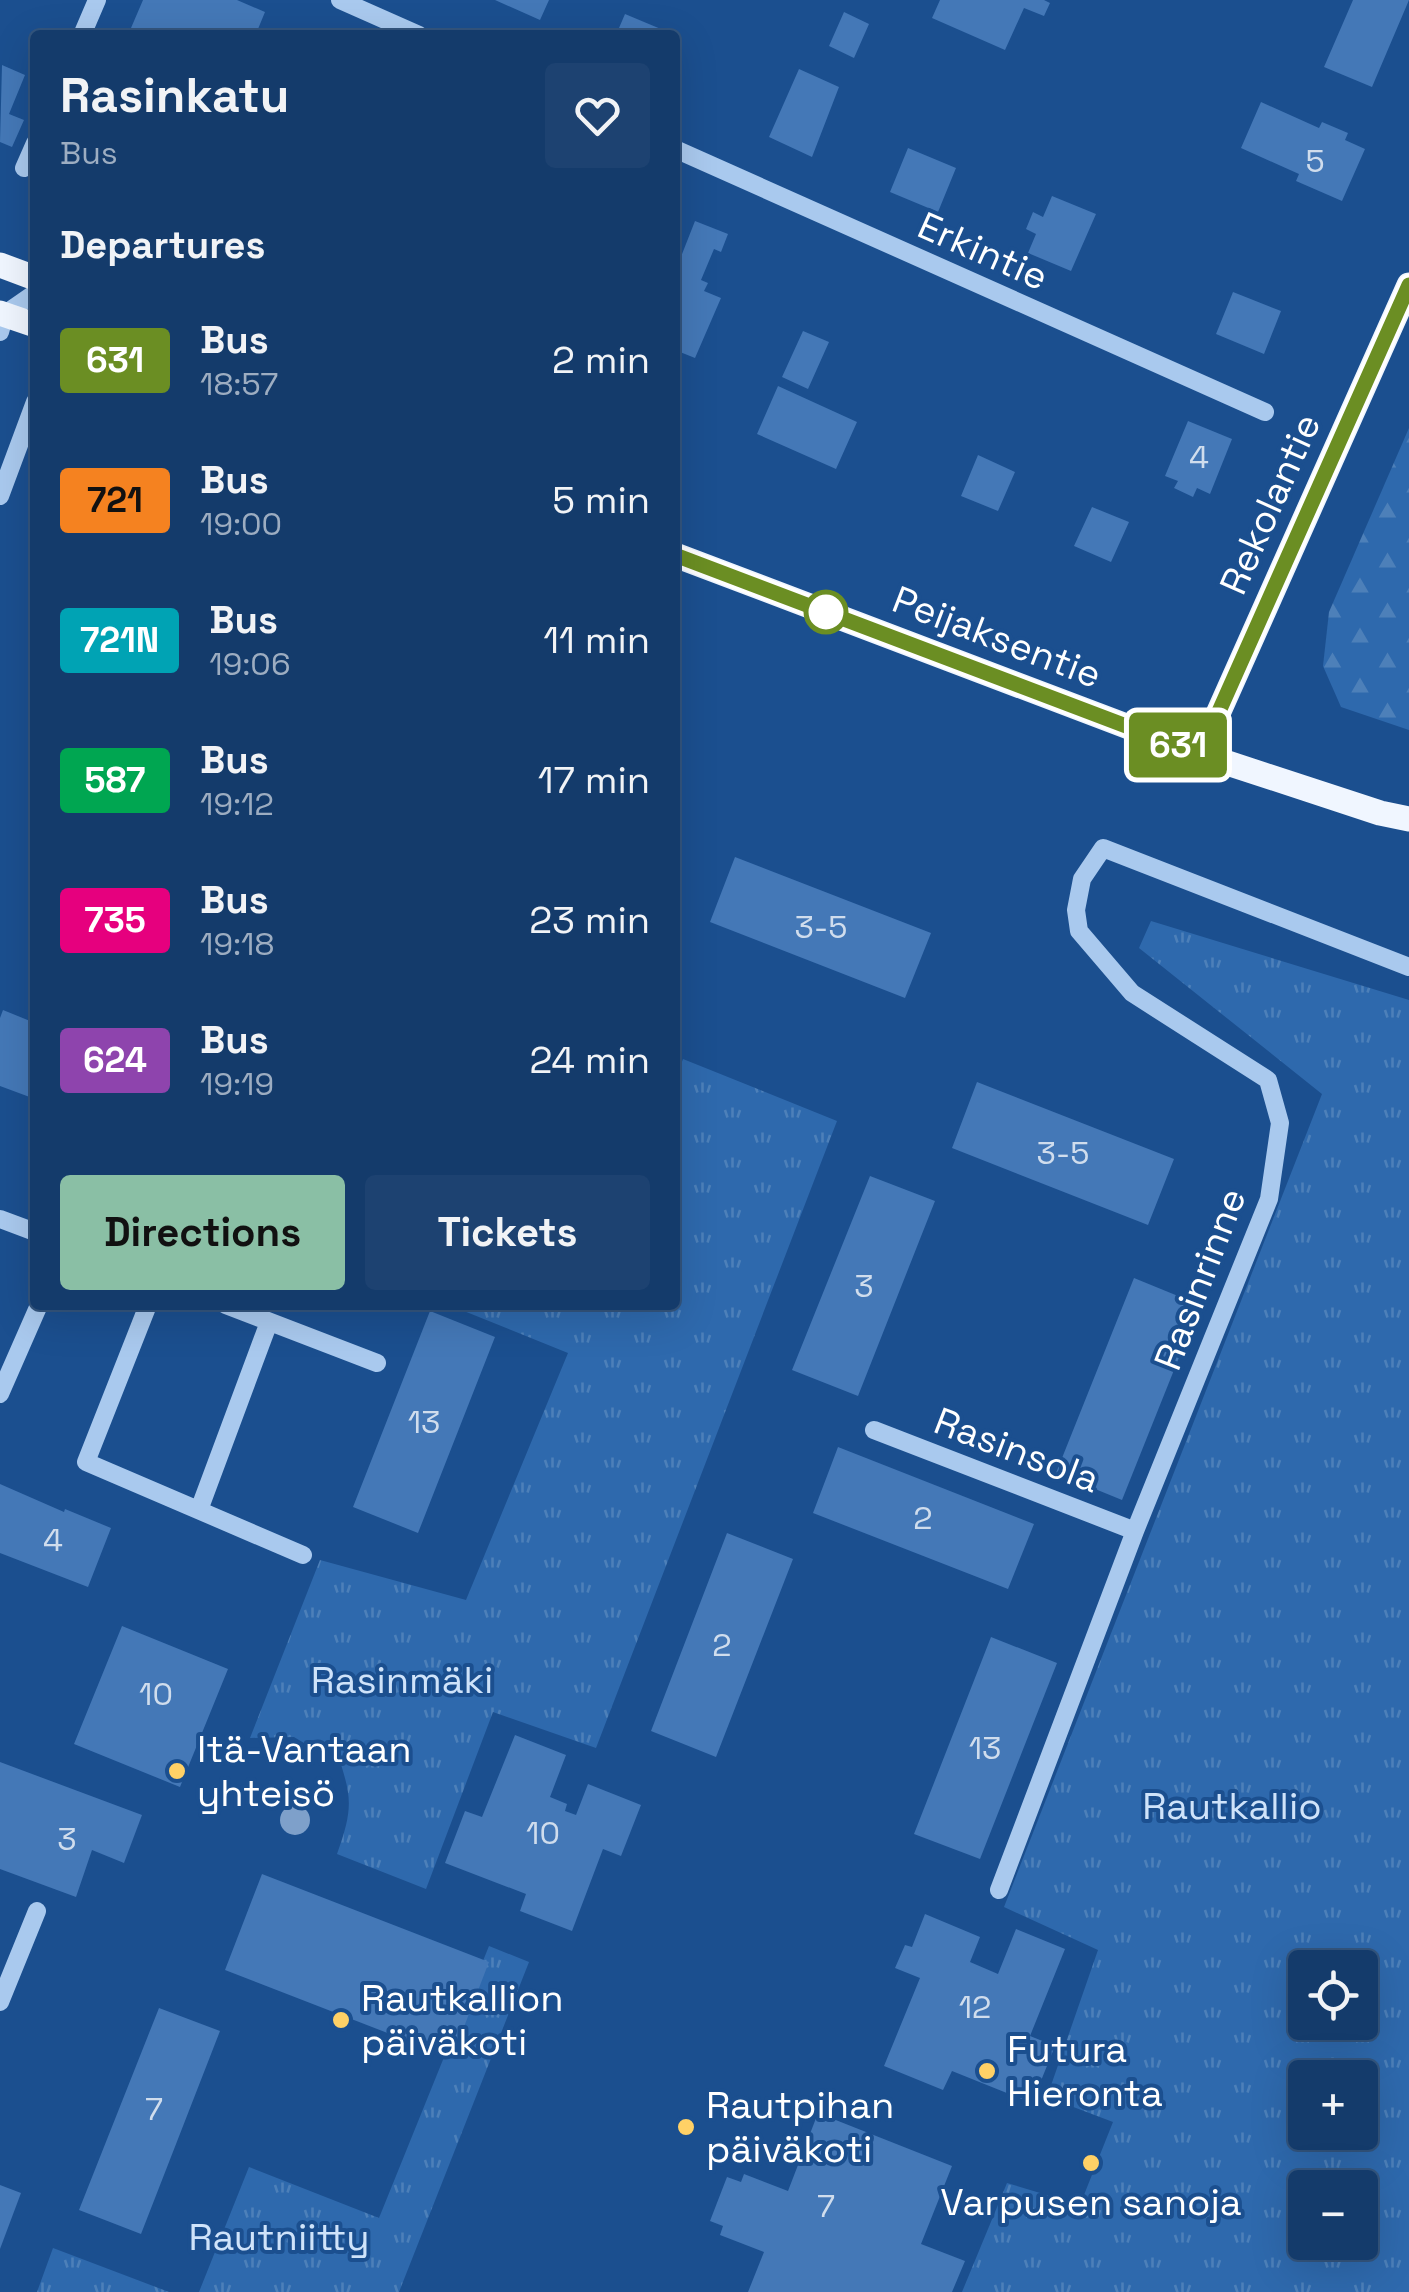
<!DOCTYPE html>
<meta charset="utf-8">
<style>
body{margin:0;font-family:"Space Grotesk",sans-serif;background:#1d4271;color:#f1f3f6;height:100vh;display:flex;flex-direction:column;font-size:38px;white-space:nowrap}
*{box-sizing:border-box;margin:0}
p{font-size:32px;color:#9dadc1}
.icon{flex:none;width:55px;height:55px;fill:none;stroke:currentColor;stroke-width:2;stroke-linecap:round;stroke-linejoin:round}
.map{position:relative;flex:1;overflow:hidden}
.side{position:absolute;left:30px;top:30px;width:650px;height:1280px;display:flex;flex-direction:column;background:#143b6b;border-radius:10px;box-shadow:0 10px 40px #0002,0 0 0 2px #33557e}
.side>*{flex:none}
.badge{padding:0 20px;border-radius:8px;font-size:35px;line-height:65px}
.fabs{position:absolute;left:1288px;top:1950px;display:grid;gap:20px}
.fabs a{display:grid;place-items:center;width:90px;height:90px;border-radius:10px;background:#143b6b;box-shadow:0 10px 40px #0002,0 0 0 2px #33557e;font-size:50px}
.map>.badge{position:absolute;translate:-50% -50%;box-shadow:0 0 0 5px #fff}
h2{padding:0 30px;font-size:38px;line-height:90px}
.round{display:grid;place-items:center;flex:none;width:105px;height:105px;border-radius:10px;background:#1d4271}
.headline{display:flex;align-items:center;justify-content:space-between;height:170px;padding:0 30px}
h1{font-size:48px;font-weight:700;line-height:75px}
.action{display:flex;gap:20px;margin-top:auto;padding:20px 30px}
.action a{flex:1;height:115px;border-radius:10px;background:#8abfa5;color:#111;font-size:40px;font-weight:700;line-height:115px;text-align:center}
.action a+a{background:#1d4271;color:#f1f3f6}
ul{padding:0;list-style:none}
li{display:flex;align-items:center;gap:30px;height:140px;padding:0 30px}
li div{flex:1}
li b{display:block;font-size:38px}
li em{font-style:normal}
li .badge{min-width:110px;font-weight:700;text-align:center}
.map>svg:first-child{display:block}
.forest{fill:url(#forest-firs)}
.park{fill:url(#park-tufts);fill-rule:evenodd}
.building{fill:#4478b7}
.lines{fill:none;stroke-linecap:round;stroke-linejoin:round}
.minor{stroke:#a9c9ee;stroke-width:18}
.major{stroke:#f0f6ff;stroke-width:25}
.tree{fill:#7ea0ca}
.line-casing{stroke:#fff;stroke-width:22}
.line{stroke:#6b8e23;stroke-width:15}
.stop-dot{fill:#fff;stroke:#6b8e23;stroke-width:5}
.poi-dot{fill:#ffd166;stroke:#1b4f8f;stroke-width:4}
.labels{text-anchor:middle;stroke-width:8;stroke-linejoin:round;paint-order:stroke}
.number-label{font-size:32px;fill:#d0dded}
.street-label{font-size:38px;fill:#fff;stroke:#1b4f8f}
.park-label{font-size:38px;fill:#cfe3fa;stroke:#1b4f8f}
.poi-label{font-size:38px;fill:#fff;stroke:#1b4f8f;text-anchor:start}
</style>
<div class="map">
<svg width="1409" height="2292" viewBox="0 0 1409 2292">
<defs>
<pattern id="forest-firs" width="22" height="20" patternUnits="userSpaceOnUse" patternTransform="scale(2.5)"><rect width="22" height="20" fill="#2e69ad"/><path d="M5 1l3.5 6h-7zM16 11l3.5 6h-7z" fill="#4d80b9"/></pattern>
<pattern id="park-tufts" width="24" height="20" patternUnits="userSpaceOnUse" patternTransform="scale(2.5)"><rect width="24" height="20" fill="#2e69ad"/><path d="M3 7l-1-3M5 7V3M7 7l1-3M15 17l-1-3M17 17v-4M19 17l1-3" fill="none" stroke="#4d80b9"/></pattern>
</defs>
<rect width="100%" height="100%" fill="#1b4f8f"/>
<!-- forest -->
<path class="forest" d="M1409,428V730L1341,707L1323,666L1329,612Z"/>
<!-- park -->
<path class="park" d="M1151,921L1409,1000V2292H962L1007,2183L1080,2205L1113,2122L1047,2097L1098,1950L1004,1907L1322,1094L1139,948ZM1305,1968H1360V2022H1305ZM1305,2078H1360V2132H1305ZM1305,2188H1360V2242H1305Z
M683,1059L837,1121L596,1748L493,1712L426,1889L337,1854C355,1804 351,1795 335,1746H309L294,1737L250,1738L320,1560L466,1600L568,1353L449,1305H675V1081Z
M489,1946L529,1962L399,2292H199L249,2167L379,2218Z
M53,2248L169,2292H37Z"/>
<!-- building -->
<path class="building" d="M143,0H237L265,12L258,29L271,35H128Z
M495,0H549L540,20Z
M940,0H1044L1050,3L1044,16L1024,8L1005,50L932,18Z
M1353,0H1409L1372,87L1324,67Z
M844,12L869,24L854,58L829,46Z
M625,14L668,32L667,35H616Z
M2,65L25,75L9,114L24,120L12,147L0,142Z
M799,69L839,87L812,157L769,137Z
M1261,102L1319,128L1322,122L1348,133L1345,140L1365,149L1342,201L1296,181L1299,174L1241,148Z
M908,148L956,168L938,212L890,192Z
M1052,196L1096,214L1071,271L1028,253L1036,234L1026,229L1033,212L1043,217Z
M695,221L728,234L721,252L714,249L701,280L708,283L704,291L721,298L695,358L675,350V289L679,280L675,279V272Z
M1233,292L1281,311L1264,354L1216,334Z
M803,331L829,342L808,389L782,377Z
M778,386L857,422L836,469L757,434Z
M1188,421L1232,439L1210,494L1197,488L1193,497L1174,488L1178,481L1165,476Z
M978,455L1015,472L998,511L961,496Z
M1092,507L1129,522L1111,562L1074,546Z
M735,857L931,933L905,998L710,922Z
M3,1010L35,1023V1099L0,1086V1018Z
M977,1082L1174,1159L1148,1225L952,1148Z
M870,1176L935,1201L858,1396L792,1370Z
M1134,1278L1200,1305L1122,1500L1056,1473Z
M430,1311L495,1337L418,1533L353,1507Z
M838,1447L1034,1524L1008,1589L813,1513Z
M0,1484L64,1512L65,1509L111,1528L88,1587L0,1553Z
M727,1533L793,1559L716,1757L651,1731Z
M122,1626L228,1669L180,1787L74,1744Z
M991,1637L1057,1663L980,1859L914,1834Z
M515,1735L566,1755L550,1797L567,1804L565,1811L576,1815L588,1784L641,1805L621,1856L603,1849L572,1931L520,1911L526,1894L445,1863L465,1811L482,1817Z
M0,1762L142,1815L124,1863L92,1850L76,1897L0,1869Z
M262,1874L489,1962L452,2058L225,1970Z
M925,1914L980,1937L970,1962L998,1974L1016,1929L1065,1949L1030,2036L1055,2046L1032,2103L952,2071L943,2090L884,2066L920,1978L895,1968L905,1945L912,1947Z
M159,2008L220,2031L141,2234L79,2210Z
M818,2113L952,2166L921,2244L965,2261L952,2292H748L764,2252L720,2235L723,2226L710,2221L727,2177L741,2182L744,2174L788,2191Z
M0,2185L21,2193L0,2249Z"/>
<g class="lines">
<!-- minor -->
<path class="minor" d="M340,0L419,35
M82,35L97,0
M675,149L1265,412
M24,168L35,143
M0,332L5,314L35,293
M0,496L35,402
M0,1219L35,1232
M148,1305L86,1462L303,1555
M226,1305L377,1363
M0,1394L39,1305
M874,1430L1135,1531
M199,1510L269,1322
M999,1890L1135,1531L1269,1199L1280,1123L1268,1080L1132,993L1079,931L1076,910L1082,879L1103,848L1409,967
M0,2002L37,1911"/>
<!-- major -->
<path class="major" d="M0,265L35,278
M0,313L35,325
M675,555L1200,754L1380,813L1409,819
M1200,754L1409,285"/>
</g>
<!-- trees -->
<circle class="tree" cx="295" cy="1820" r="15"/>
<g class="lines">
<!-- line casing -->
<g class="line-casing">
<path id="line" d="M675,555L1200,754L1409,285"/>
</g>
<!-- line -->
<use href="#line" class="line"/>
</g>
<!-- markers -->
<circle class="stop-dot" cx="826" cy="612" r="20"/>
<g class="poi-dot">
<circle cx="177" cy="1771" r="10"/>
<circle cx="341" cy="2020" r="10"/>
<circle cx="987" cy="2071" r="10"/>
<circle cx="686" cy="2127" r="10"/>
<circle cx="1091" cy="2163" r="10"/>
</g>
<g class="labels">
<!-- number labels -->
<g class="number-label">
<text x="1315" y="172">5</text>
<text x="1199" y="468">4</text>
<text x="821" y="938">3-5</text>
<text x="1063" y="1164">3-5</text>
<text x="864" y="1297">3</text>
<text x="424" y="1433">13</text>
<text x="923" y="1529">2</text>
<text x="53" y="1551">4</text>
<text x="722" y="1656">2</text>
<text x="156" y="1705">10</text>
<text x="985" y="1759">13</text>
<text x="543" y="1844">10</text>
<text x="67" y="1850">3</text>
<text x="975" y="2018">12</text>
<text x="154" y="2120">7</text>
<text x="826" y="2217">7</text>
</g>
<!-- street labels -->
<g class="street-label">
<text transform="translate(983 251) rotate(24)" y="13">Erkintie</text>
<text transform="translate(1270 504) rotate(-66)" y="13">Rekolantie</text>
<text transform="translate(997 637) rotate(21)" y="13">Peijaksentie</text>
<text transform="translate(1200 1279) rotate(-69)" y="13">Rasinrinne</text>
<text transform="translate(1017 1450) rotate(21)" y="13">Rasinsola</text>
</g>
<!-- park labels -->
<g class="park-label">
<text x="402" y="1693">Rasinmäki</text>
<text x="1232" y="1819">Rautkallio</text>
<text x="279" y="2250">Rautniitty</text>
</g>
<!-- poi labels -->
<g class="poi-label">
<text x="197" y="1762">Itä-Vantaan<tspan x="197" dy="44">yhteisö</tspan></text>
<text x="361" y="2011">Rautkallion<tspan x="361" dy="44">päiväkoti</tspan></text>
<text x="1007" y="2062">Futura<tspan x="1007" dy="44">Hieronta</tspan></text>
<text x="706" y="2118">Rautpihan<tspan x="706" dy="44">päiväkoti</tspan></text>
<text x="1091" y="2215" text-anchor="middle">Varpusen sanoja</text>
</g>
</g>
</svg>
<div class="fabs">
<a><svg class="icon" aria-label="locate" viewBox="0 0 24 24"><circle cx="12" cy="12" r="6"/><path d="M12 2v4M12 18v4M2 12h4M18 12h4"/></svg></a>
<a>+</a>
<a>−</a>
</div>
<b class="badge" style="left:1178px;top:745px;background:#6b8e23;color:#fff">631</b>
<section class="side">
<div class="headline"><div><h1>Rasinkatu</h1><p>Bus</p></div><a class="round"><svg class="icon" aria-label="heart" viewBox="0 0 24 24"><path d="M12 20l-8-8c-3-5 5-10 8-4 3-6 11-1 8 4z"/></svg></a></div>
<h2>Departures</h2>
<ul>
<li><span class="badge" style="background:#6b8e23;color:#fff">631</span><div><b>Bus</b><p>18:57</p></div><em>2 min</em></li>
<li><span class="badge" style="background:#f58220;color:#111">721</span><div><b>Bus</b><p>19:00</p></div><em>5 min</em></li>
<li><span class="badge" style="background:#00a3b4;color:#fff">721N</span><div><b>Bus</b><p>19:06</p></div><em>11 min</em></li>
<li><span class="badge" style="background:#00a651;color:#fff">587</span><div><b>Bus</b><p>19:12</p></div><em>17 min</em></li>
<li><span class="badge" style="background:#e6007e;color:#fff">735</span><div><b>Bus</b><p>19:18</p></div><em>23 min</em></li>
<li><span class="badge" style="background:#8e44ad;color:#fff">624</span><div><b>Bus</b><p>19:19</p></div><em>24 min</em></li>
</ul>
<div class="action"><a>Directions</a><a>Tickets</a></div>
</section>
</div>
